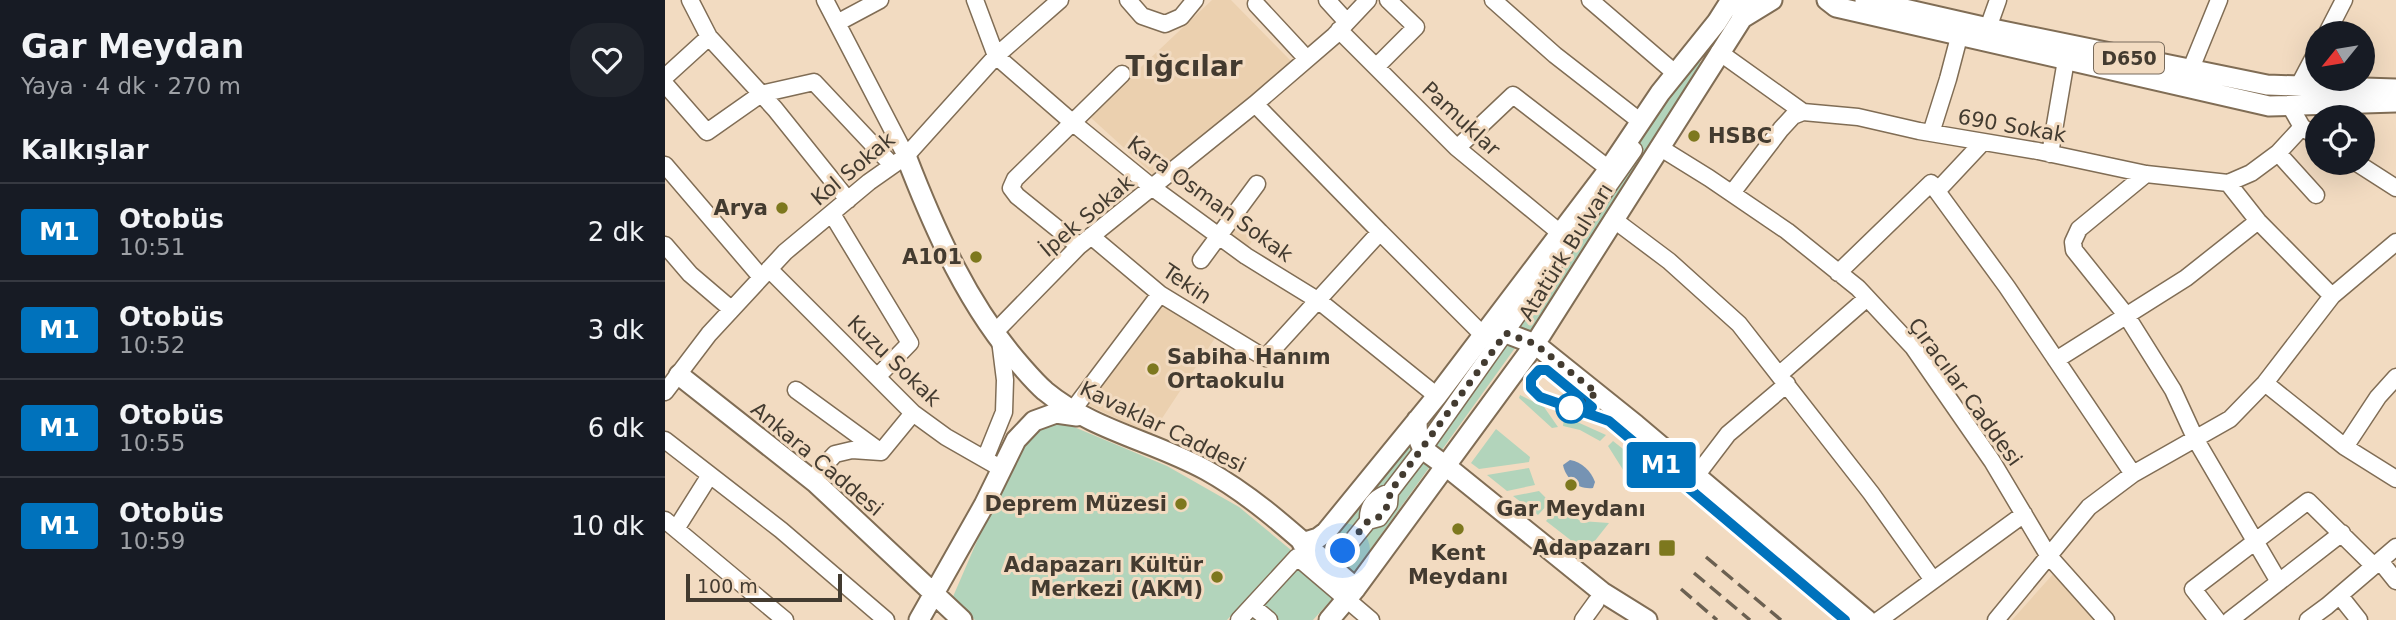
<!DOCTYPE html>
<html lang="tr">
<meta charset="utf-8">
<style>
body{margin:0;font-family:"DejaVu Sans",sans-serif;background:#20242c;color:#f1f3f6;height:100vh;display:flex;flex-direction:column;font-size:26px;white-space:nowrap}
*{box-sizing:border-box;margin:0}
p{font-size:23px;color:#9ea1a6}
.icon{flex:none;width:38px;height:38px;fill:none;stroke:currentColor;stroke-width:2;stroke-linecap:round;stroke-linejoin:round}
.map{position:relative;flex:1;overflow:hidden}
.sheet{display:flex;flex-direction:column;background:#171b24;width:665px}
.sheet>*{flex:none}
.badge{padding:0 14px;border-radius:5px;font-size:24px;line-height:46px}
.needle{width:46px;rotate:240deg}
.buttons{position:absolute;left:1640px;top:21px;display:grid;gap:14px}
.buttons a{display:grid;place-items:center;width:70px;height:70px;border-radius:50%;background:#171b24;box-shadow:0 7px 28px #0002;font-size:35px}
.scale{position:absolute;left:21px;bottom:18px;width:156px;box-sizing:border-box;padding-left:7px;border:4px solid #433b30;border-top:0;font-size:19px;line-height:24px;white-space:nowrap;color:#433b30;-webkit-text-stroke:5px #f2dbc1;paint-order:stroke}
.you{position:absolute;width:35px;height:35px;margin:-18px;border:5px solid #fff;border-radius:50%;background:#1a73e8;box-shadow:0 0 0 10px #1a73e833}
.map>.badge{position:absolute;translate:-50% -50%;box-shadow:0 0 0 4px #fff}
h2{padding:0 21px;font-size:26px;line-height:63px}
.round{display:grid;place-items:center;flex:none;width:74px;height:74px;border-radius:28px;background:#20242c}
.summary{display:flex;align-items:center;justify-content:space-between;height:119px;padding:0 21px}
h1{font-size:33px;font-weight:800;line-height:52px}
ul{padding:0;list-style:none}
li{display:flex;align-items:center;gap:21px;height:98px;padding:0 21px;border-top:2px solid #363941}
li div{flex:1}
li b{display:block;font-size:26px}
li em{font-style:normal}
li .badge{min-width:77px;font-weight:700;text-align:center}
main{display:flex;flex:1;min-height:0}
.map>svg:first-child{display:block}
.built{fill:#ebd0af}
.green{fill:#b2d4bb}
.water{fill:#7693b3}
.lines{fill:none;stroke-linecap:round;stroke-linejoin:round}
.minor-casing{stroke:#806d55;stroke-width:19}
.major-casing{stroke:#806d55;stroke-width:23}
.minor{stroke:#fff;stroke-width:16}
.major{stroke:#fff;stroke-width:19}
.rail{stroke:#6b6051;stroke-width:3.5;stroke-dasharray:14 7;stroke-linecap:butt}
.line-casing{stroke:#fff;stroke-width:16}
.line{stroke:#0072bc;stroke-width:10}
.walk{stroke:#433b30;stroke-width:7;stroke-dasharray:0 12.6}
.poi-dot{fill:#7d781e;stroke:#f2dbc1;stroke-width:2.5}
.stop-dot{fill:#fff;stroke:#0072bc;stroke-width:3.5}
.labels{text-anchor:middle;stroke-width:6;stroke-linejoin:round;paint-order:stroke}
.shield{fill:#f2dbc1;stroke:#786b5c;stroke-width:2}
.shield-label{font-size:19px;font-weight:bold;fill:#433b30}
.street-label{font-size:21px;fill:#433b30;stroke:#f2dbc1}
.poi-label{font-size:21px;font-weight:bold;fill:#433b30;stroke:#f2dbc1;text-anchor:end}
.district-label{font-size:28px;font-weight:bold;fill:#433b30;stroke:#f2dbc1}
</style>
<main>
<section class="sheet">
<div class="summary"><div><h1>Gar Meydan</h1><p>Yaya · 4 dk · 270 m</p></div><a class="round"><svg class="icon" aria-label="heart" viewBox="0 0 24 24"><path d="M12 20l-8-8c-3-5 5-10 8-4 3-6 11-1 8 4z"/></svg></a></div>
<h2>Kalkışlar</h2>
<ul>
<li><span class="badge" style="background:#0072bc;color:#fff">M1</span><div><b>Otobüs</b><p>10:51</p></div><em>2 dk</em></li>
<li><span class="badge" style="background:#0072bc;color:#fff">M1</span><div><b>Otobüs</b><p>10:52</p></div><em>3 dk</em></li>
<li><span class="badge" style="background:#0072bc;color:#fff">M1</span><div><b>Otobüs</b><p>10:55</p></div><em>6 dk</em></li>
<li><span class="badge" style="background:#0072bc;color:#fff">M1</span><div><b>Otobüs</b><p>10:59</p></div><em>10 dk</em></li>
</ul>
</section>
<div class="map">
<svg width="1731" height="620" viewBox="0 0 1731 620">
<rect width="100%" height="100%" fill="#f2dbc1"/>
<!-- built -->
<path class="built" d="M547,0H566L627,62L492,178L424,116Z
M574,214L595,230L583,247L561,231Z
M498,300L552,335L486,435L421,404Z
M1389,573L1429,620H1347Z"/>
<!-- green -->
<path class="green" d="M1032,61L1039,64L861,338L836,322Z
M842,341L850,348L687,575L655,547L819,343Z
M855,395L879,407L893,427L887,428L854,398Z
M899,416L941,435L935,441L915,430L898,426Z
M390,419L502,466L574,507L626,550L562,620H310L287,599L356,439Z
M831,429L865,457L864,462L814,469L806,463Z
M948,441L982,468L967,484L943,446Z
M864,468L870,485L842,491L822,475Z
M874,491L885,502L873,515L848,496Z
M892,508L916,521L944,523L921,552L881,521Z
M641,555L679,586L648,620H583Z"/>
<!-- water -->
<path class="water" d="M905,460C917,462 926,471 930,482L928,488C913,490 901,479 898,465Z"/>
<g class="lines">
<!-- minor casing -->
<g class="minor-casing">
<path id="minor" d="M25,0L44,37L110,109L183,200
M160,0L241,156
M310,0L331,56L407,122L488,188L581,256L654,301L772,396
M463,0L477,16L500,24L516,17L530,0
M662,0L682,22
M828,0L890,55L976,122
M925,0L1010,73
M591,4L642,59
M172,23L215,0
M1323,28L1333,0
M674,30L792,148L894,232
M1662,33L1679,0
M1054,52L1138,112
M711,67L751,27L723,0
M1525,71L1554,0
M0,77L44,37
M0,84L42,132L96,94L149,82L227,165
M1633,87L1652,51
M1625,106L1637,127L1652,137
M1266,133L1283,79L1294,37
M994,147L1044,178L1122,231L1193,288L1248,347L1327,461L1383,555L1441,620
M792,148L848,95L944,169
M1613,153L1651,195
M1385,154L1401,60
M1692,163L1731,188
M0,165L96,277
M1481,174L1414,229L1408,242L1409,250L1461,315L1508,390L1531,440L1614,582
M1563,183L1593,221L1667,296
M1273,190L1318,142
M1067,193L1116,129L1128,116L1138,112L1193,117L1254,131L1373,151L1481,174L1563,183L1586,173L1613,153L1637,127
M167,214L245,343L213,376
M948,219L1004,261L1074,324L1206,493L1268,580
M715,232L817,334
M426,236L495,294L600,358L715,232L590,104
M0,245L25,274L66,309
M414,246L352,196L346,188L350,179L457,74
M536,260L592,184
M104,269L248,413L281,437L337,469
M1173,273L1266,183L1342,287L1468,474
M330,332L414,246L590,104L669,36L703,0
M1391,360L1521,278L1593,221
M1115,374L1202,298
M1600,383L1680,447L1731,479
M131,390L216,452L248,413
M0,392L44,334L120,252L204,182L241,156L331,56L395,0
M407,411L495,294
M0,440L116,530L221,620
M1680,447L1713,397L1731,377
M320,459L339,412L340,380L335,340
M1031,476L1063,434L1122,384
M147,479L170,454L187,450L216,452
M0,520L120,620
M703,521C702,505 710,497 725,492
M11,529L45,475
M1715,561L1731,581
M666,567L703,521L714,518L724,504L725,492L758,449L969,150L961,144
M1675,596L1694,620
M587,606L604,620
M574,620L632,557L706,620
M918,620L931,602
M1214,620L1359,514
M1331,620L1424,507L1468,474L1565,419L1600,383L1667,296L1731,242
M1552,620L1528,589L1643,501L1709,566
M1565,620L1677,533
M1643,620L1662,606L1731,547"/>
</g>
<!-- major casing -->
<g class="major-casing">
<path id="major" d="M1162,0L1171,7L1604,106L1731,102
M1200,0L1323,28L1602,85L1731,89
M1076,19L1107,0
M241,156C270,231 304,308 358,368C365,376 372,384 380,391C427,430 488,441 541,470C597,501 642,547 691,588
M817,334L841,333L870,344L971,425L1202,620
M14,375L151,483L297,620
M752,420C752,450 758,449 781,466L937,592L982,620
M637,543L653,538L661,532L772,396L944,169L995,93L1052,22L1066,0
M254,620L319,505L351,440L369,421L391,413L412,416
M664,620L691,588L870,344L1076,20L1086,0"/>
</g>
<!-- minor -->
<use href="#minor" class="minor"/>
<!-- major -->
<use href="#major" class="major"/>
<!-- rail -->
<path class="rail" d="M1041,557L1116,620
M1029,573L1085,620
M1016,589L1052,620"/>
</g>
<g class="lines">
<!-- line casing -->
<g class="line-casing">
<path id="line" d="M927,407L882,370H874L866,379V388L875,397L944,421L1180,620"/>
</g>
<!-- line -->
<use href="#line" class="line"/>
<!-- walk -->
<path class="walk" d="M678,551L703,521L714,517L724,504L725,492L841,333L870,344L932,393L906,408"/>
</g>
<!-- markers -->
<g class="poi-dot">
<circle cx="1029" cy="136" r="7"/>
<circle cx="117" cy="208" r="7"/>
<circle cx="311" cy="257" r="7"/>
<circle cx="488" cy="369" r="7"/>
<circle cx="906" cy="485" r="7"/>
<circle cx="516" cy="504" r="7"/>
<circle cx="793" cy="529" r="7"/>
<rect x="993" y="539" width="18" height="18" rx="3.5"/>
<circle cx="552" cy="577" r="7"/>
</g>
<circle class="stop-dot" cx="906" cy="408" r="14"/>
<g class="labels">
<!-- shield labels -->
<rect class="shield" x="1429" y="42.5" width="70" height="31" rx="5"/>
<g class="shield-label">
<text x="1464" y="65">D650</text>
</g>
<!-- street labels -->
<g class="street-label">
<text transform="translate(796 119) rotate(43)" y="7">Pamuklar</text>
<text transform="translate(1347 126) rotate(10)" y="7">690 Sokak</text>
<text transform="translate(188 169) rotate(-40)" y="7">Kol Sokak</text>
<text transform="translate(545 199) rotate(36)" y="7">Kara Osman Sokak</text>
<text transform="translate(422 216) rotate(-40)" y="7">İpek Sokak</text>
<text transform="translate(901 252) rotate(-58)" y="7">Atatürk Bulvarı</text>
<text transform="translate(522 284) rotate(34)" y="7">Tekin</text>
<text transform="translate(229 361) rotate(44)" y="7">Kuzu Sokak</text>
<text transform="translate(1300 392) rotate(54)" y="7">Çıracılar Caddesi</text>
<text transform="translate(498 427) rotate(26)" y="7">Kavaklar Caddesi</text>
<text transform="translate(152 459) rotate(40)" y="7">Ankara Caddesi</text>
</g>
<!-- poi labels -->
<g class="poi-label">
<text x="1043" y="143" text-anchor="start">HSBC</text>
<text x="103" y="215">Arya</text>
<text x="297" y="264">A101</text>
<text x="502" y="364" text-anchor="start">Sabiha Hanım<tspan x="502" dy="24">Ortaokulu</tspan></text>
<text x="502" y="511">Deprem Müzesi</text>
<text x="906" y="516" text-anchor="middle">Gar Meydanı</text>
<text x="986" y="555">Adapazarı</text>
<text x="793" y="560" text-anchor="middle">Kent<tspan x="793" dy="24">Meydanı</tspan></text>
<text x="538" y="572">Adapazarı Kültür<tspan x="538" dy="24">Merkezi (AKM)</tspan></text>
</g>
<!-- district labels -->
<g class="district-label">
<text x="519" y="76">Tığcılar</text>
</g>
</g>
</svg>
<div class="buttons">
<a><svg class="needle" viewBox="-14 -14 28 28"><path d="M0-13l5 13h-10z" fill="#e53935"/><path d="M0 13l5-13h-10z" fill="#9ea1a6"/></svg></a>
<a><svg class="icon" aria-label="locate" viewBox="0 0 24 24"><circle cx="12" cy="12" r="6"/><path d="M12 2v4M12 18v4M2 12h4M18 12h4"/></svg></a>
</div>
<div class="scale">100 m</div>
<div class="you" style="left:678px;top:551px"></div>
<b class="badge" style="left:996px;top:465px;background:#0072bc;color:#fff">M1</b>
</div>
</main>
